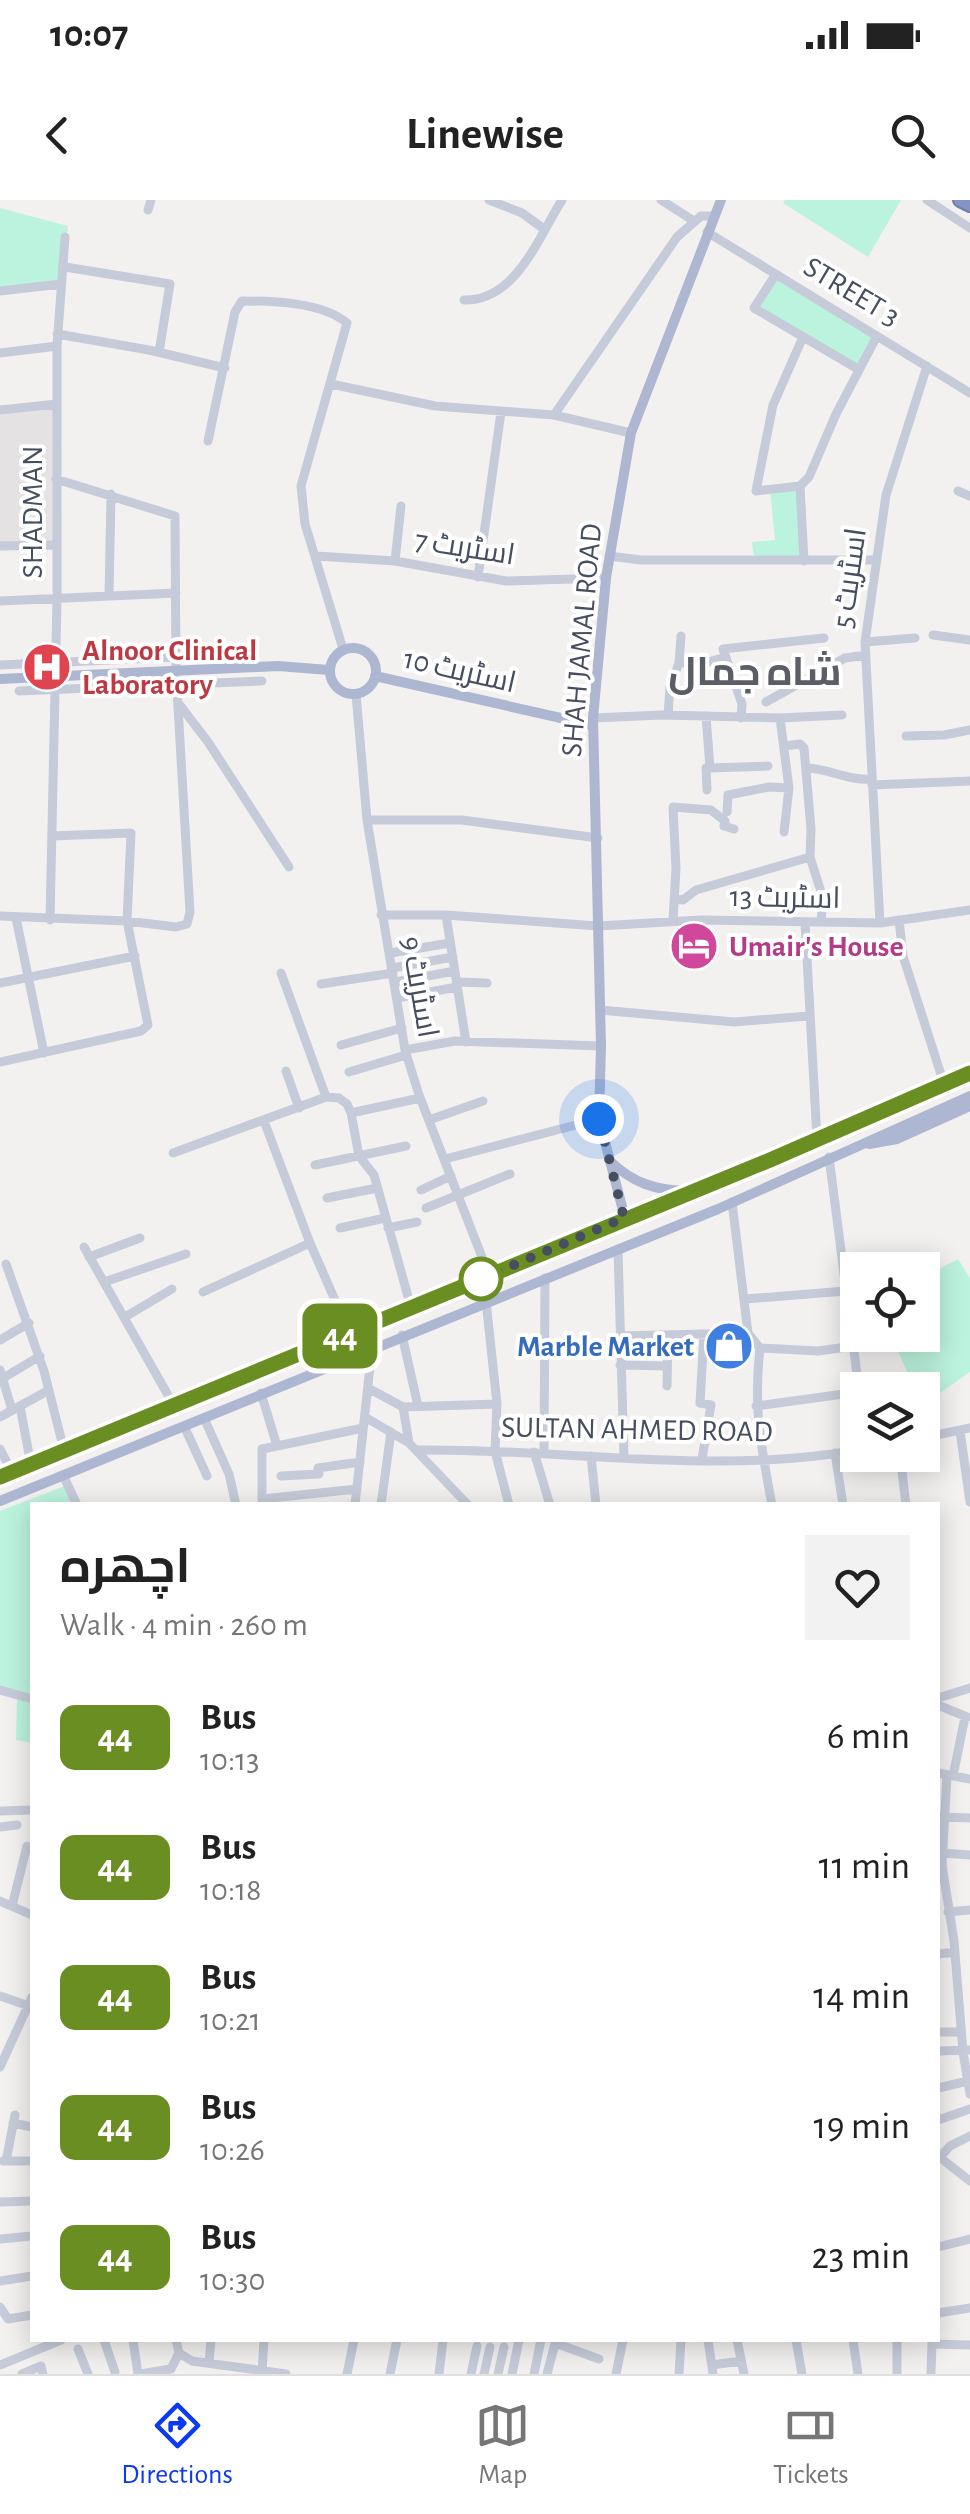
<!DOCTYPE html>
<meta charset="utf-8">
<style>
body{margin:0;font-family:"Alegreya Sans",Cairo,sans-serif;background:#f2f2f2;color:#222;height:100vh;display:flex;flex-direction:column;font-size:38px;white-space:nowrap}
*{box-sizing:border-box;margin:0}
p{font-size:32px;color:#767676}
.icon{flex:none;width:55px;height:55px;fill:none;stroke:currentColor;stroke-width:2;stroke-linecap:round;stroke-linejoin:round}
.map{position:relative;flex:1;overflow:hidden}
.details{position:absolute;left:30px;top:1302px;width:910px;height:840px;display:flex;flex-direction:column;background:#fff;border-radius:0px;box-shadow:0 5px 25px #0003}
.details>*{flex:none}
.badge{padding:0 20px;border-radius:15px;font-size:35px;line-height:65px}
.fabs{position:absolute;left:840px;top:1052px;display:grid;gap:20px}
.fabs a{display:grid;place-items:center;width:100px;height:100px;border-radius:0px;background:#fff;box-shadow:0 5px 25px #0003;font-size:50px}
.you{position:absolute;width:50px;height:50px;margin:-25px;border:8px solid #fff;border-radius:50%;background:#1a73e8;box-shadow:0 0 0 15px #1a73e833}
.map>.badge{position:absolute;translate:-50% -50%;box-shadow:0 0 0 5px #fff}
.round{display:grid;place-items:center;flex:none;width:105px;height:105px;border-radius:0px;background:#f2f2f2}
.head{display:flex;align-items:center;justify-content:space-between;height:170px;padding:0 30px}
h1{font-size:48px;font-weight:700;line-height:75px}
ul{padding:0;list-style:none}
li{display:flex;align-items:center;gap:30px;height:130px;padding:0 30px}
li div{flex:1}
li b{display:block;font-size:38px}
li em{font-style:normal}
li .badge{min-width:110px;font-weight:700;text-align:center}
.status{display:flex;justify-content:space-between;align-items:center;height:70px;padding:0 50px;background:#fff;direction:ltr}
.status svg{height:28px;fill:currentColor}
header{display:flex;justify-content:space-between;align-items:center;height:130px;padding:0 30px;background:#fff;font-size:45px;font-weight:700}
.tab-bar{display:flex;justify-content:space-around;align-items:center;height:140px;border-top:2px solid #e0e0e0;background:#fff;font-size:28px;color:#767676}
.tab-bar a{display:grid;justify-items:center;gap:5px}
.tab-bar .current{color:#0c39f2}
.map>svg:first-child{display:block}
.education{fill:#e4e2e2}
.green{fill:#bcf3de}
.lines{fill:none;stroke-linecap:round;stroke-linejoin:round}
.highway-casing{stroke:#707fae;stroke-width:16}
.minor{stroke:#c6cbd9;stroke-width:9}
.major{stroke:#aeb7d1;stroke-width:10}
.highway{stroke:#8594c2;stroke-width:12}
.line-casing{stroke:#fff;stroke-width:22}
.line{stroke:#6b8e23;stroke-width:15}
.walk{stroke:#474e60;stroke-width:10;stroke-dasharray:0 18}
.stop-dot{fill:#fff;stroke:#6b8e23;stroke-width:5}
.labels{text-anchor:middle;stroke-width:8;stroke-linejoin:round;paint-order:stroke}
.street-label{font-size:30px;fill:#474e60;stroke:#fff}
.health-label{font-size:30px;font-weight:bold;fill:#be3a42;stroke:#fff;text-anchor:start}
.hotel-label{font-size:30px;font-weight:bold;fill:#b23c85;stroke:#fff;text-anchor:start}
.shop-label{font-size:30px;font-weight:bold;fill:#366cbe;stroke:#fff;text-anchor:end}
.district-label{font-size:40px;font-weight:bold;fill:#5c5e66;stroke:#fff}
</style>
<div class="status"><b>10:07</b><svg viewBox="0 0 49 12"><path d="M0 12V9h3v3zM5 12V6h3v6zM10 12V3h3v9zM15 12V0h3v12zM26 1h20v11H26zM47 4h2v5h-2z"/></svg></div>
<header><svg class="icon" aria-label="back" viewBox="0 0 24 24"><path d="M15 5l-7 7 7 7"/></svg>Linewise<svg class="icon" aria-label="search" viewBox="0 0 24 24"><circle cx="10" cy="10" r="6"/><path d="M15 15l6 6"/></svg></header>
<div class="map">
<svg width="970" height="2174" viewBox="0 0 970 2174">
<rect width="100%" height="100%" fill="#f3f1f0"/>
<!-- education -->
<path class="education" d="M57,204L56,345L0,346V210Z"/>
<!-- green -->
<path class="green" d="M785,0H901L868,57L783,3Z
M0,8L68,26L61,84L0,91Z
M776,74L877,136L858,169L754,108Z
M800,286L804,361L754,360L752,342L775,340L770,289Z
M958,1059L970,1078V1172L923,1205L922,1190H915L891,1135H922L923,1077Z
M67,1285L77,1305H32V1543L16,1540L17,1495L0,1490V1311Z"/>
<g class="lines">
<!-- highway casing -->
<g class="highway-casing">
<path id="highway" d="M960,0L970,5"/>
</g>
<!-- minor -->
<path class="minor" d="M489,0L522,13L544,29
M661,0L694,21
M927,0L970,28
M148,10L151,0
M707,32L970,193
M65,67L170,84L159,152
M776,74L754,108L858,169
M0,91L61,84
M464,100C516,101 538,38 562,0
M57,134L149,150L225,168
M0,153L57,146
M331,184L435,206L554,215L631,233
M0,210L57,204
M554,215L677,37L701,16H714
M208,241L235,112L242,101C273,101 322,102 347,123L301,286L305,324L343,449
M800,286L756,291L773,205L803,137
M958,291L970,296
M0,346L56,345
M316,356L395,361L506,381L606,378
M609,356L641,360H877
M395,361L401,306
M804,361L800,286L809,277L836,214L877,136
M478,377L501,212
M109,396L111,294
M0,401L176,393
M933,435L970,440
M681,436L679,463H705L726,457
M865,442L915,438
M0,465L176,457
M19,491L262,481
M356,494L367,620L405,850L419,895L489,1075
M766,502L845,458L866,455
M179,504L208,542L289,667
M668,515L670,487L679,463
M706,516L710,568H706L707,590
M593,518L662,515L780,518L789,588L784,632
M741,518L742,504L723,449L824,438
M780,518L842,515
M906,536L944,535L970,530
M784,546L800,544L804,548L811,629L810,657L823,698L821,722
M710,568L768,566
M807,568C831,569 848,581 872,579
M872,585L970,581
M727,612L728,595L769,587L789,588
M367,620H462L598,638
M674,699L683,700L696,690L810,657
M381,715H446L598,726L701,720L880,723L970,710
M446,715L466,842
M0,716L127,721L176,727L187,724L190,712L176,473L175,316L56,279
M16,718L44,853
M50,720L57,399V146L65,37
M899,720L903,756L944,884
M673,721L676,668L673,607L711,610L725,621L724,626L734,629
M805,722L817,939
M880,723L865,442L886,295L927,166
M390,753L450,743
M392,768L453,757
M281,773L326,897
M395,782L455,771
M457,782L487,783
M0,783L135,756
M321,784L393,773
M397,798L457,787
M600,810L734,822L809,816
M341,845L402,828
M405,850L455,841L601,846
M0,862L141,831L148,825L127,721L131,633L52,636
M286,871L299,908
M349,872L406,855
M351,913L420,898
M429,920L483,901
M264,921L310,1043L349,1132
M173,953L326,897L339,898L347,904L351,913L359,956L374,975L409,1100
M829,957L859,1190
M445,959L599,919
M315,965L406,946
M421,990L451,976
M327,998L377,988
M732,1002L748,1133L760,1148C753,1209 761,1246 772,1305
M426,1008L510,974
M340,1028L385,1018
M388,1028L417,1022
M84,1047L173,1204
M618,1049L624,1258
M89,1057L140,1038
M6,1064L44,1171L64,1250
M104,1082L186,1054
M203,1092L310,1043
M745,1099L846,1091
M486,1101L497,1204L495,1251L509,1305
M125,1117L172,1089
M402,1135L418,1206
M619,1136L748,1133
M0,1140L29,1123
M760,1148L818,1151L854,1146
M620,1165L667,1166
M0,1170L12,1210
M0,1180L40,1156
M667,1186L668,1135
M368,1188L403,1207L497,1204
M866,1190L909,1176
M261,1193L277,1246L363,1228
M20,1206L31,1265
M756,1206L858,1192
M403,1207L409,1243
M0,1217L49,1190
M365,1217L409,1243L468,1305
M204,1218L229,1274L236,1305
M184,1226L207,1276
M960,1231L970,1302
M922,1238L970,1228
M0,1249L12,1272
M416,1250C562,1248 712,1276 858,1250
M534,1252L550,1305
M544,1253L545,1078
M835,1253L843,1305
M900,1255L906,1305
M591,1256L596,1305
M702,1259L711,1205L700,1203L704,1134
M281,1276L319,1274L318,1268L360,1262
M64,1277L77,1305
M262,1299L357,1289
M262,1300V1249L277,1246
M355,1305L372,1148
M381,1305L391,1232
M0,1490L32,1499
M938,1498L970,1488
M938,1505L967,1517
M938,1573L970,1579
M947,1575L942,1665L954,1741L963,1852L970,1894
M953,1576L965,1517
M0,1611L32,1610
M940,1617L970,1618
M0,1627L17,1625
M942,1653L970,1655
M0,1701L32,1715
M12,1706L27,1646
M948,1712L970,1710
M938,1754L955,1752
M0,1796L29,1806
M938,1832H961
M938,1851L970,1850
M0,1867L32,1797
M938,1888L968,1881
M938,1920L970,1909
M13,1923L32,1927
M938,1956L970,1981
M941,1956L950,1946L970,1936
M3,1961H32
M6,1961L15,1915
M0,2002L32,2001
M0,2039L32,2036
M938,2047L970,2039
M0,2081L32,2076
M0,2107L8,2119L32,2115
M938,2113L970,2108
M104,2140L115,2172
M133,2140L138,2174
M176,2140L179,2153L192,2161L286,2174
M708,2140L713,2174
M737,2140L744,2174
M796,2140L802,2174
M853,2140L858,2174
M555,2143L599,2159
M932,2144L970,2145
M78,2149L88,2174
M209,2163L211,2140
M0,2165L61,2140
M712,2165L741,2161
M262,2171L264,2140
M22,2174L41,2166L43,2174
M140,2174L171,2169L179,2153
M347,2174L354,2140
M390,2174L397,2140
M439,2174L443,2140
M471,2174L477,2146
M484,2174L490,2147
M498,2174L504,2147
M512,2174L519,2140
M534,2174L541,2140
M547,2174L556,2140
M616,2174L623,2140
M679,2174L681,2140
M897,2174V2140
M931,2174L932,2142"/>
<!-- major -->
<path class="major" d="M330 471a23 23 0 1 1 46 0a23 23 0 1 1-46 0Z
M375,476L592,525
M0,479L278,466L329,470
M869,944L897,939L970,906
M611,962C633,983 655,990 686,991
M625,1018L599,919L601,846L593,518L606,378L631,233L721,0
M0,1277L770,960L970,873
M0,1301L718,1009L970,896"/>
<!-- highway -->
<use href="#highway" class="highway"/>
</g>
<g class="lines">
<!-- line casing -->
<g class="line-casing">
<path id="line" d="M0,1277L770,960L970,873"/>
</g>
<!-- line -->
<use href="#line" class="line"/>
<!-- walk -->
<path class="walk" d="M481,1079L624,1018L599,919"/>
</g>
<!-- icons -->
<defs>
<g id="hospital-disc" transform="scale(2.5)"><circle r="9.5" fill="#e0444e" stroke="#fff"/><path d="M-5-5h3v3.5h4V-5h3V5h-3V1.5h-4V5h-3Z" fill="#fff"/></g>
<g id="hotel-disc" transform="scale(2.5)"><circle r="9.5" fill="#d1479c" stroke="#fff"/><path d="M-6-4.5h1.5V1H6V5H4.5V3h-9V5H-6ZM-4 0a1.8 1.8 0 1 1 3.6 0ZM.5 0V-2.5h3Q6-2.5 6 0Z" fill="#fff"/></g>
<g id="shop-disc" transform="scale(2.5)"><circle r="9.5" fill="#3f7fe0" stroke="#fff"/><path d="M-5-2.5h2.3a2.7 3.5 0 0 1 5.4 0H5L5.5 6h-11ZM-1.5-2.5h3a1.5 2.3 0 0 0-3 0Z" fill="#fff"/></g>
</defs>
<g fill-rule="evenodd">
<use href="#hospital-disc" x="47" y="467"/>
<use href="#hotel-disc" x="694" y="746"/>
<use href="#shop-disc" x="729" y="1146"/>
</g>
<!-- markers -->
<circle class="stop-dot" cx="481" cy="1079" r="20"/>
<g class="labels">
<!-- street labels -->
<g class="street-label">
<text transform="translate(852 91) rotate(31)" y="10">STREET 3</text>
<text transform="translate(32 312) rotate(-90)" y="10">SHADMAN</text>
<text transform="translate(465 347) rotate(9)" y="10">اسٹریٹ 7</text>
<text transform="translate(849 378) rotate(-82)" y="10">اسٹریٹ 5</text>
<text transform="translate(581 440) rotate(-85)" y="10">SHAH JAMAL ROAD</text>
<text transform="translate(460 470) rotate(13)" y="10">اسٹریٹ 10</text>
<text transform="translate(785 697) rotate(1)" y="10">اسٹریٹ 13</text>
<text transform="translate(420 787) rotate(80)" y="10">اسٹریٹ 9</text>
<text transform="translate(637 1229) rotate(1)" y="10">SULTAN AHMED ROAD</text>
</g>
<!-- health labels -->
<g class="health-label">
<text x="82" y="460">Alnoor Clinical<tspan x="82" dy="34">Laboratory</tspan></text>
</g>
<!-- hotel labels -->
<g class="hotel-label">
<text x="729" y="756">Umair's House</text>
</g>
<!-- shop labels -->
<g class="shop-label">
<text x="694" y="1156">Marble Market</text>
</g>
<!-- district labels -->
<g class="district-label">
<text x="755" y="485">شاہ جمال</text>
</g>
</g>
</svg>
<div class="fabs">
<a><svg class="icon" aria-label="locate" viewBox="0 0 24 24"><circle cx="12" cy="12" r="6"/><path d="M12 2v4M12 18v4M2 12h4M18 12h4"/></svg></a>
<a><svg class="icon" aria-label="layers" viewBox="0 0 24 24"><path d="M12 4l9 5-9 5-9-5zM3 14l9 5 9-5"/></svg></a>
</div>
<div class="you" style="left:599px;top:919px"></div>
<b class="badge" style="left:340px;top:1136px;background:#6b8e23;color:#fff">44</b>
<section class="details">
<div class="head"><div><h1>اچھرہ</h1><p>Walk · 4 min · 260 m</p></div><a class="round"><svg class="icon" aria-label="heart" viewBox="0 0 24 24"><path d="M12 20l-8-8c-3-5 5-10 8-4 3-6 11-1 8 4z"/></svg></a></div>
<ul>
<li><span class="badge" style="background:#6b8e23;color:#fff">44</span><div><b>Bus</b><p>10:13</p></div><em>6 min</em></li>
<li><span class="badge" style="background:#6b8e23;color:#fff">44</span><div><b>Bus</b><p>10:18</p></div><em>11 min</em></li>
<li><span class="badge" style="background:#6b8e23;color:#fff">44</span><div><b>Bus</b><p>10:21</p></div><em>14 min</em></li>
<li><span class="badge" style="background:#6b8e23;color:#fff">44</span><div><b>Bus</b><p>10:26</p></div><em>19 min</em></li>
<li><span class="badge" style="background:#6b8e23;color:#fff">44</span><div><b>Bus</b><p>10:30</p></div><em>23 min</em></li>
</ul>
</section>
</div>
<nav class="tab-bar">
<a class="current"><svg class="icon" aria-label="directions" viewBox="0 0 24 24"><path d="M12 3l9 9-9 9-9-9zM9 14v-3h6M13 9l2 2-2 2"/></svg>Directions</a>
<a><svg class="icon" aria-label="map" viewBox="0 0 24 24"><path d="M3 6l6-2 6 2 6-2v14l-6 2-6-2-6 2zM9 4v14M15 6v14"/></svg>Map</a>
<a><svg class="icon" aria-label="tickets" viewBox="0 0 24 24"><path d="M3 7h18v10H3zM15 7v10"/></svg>Tickets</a>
</nav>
